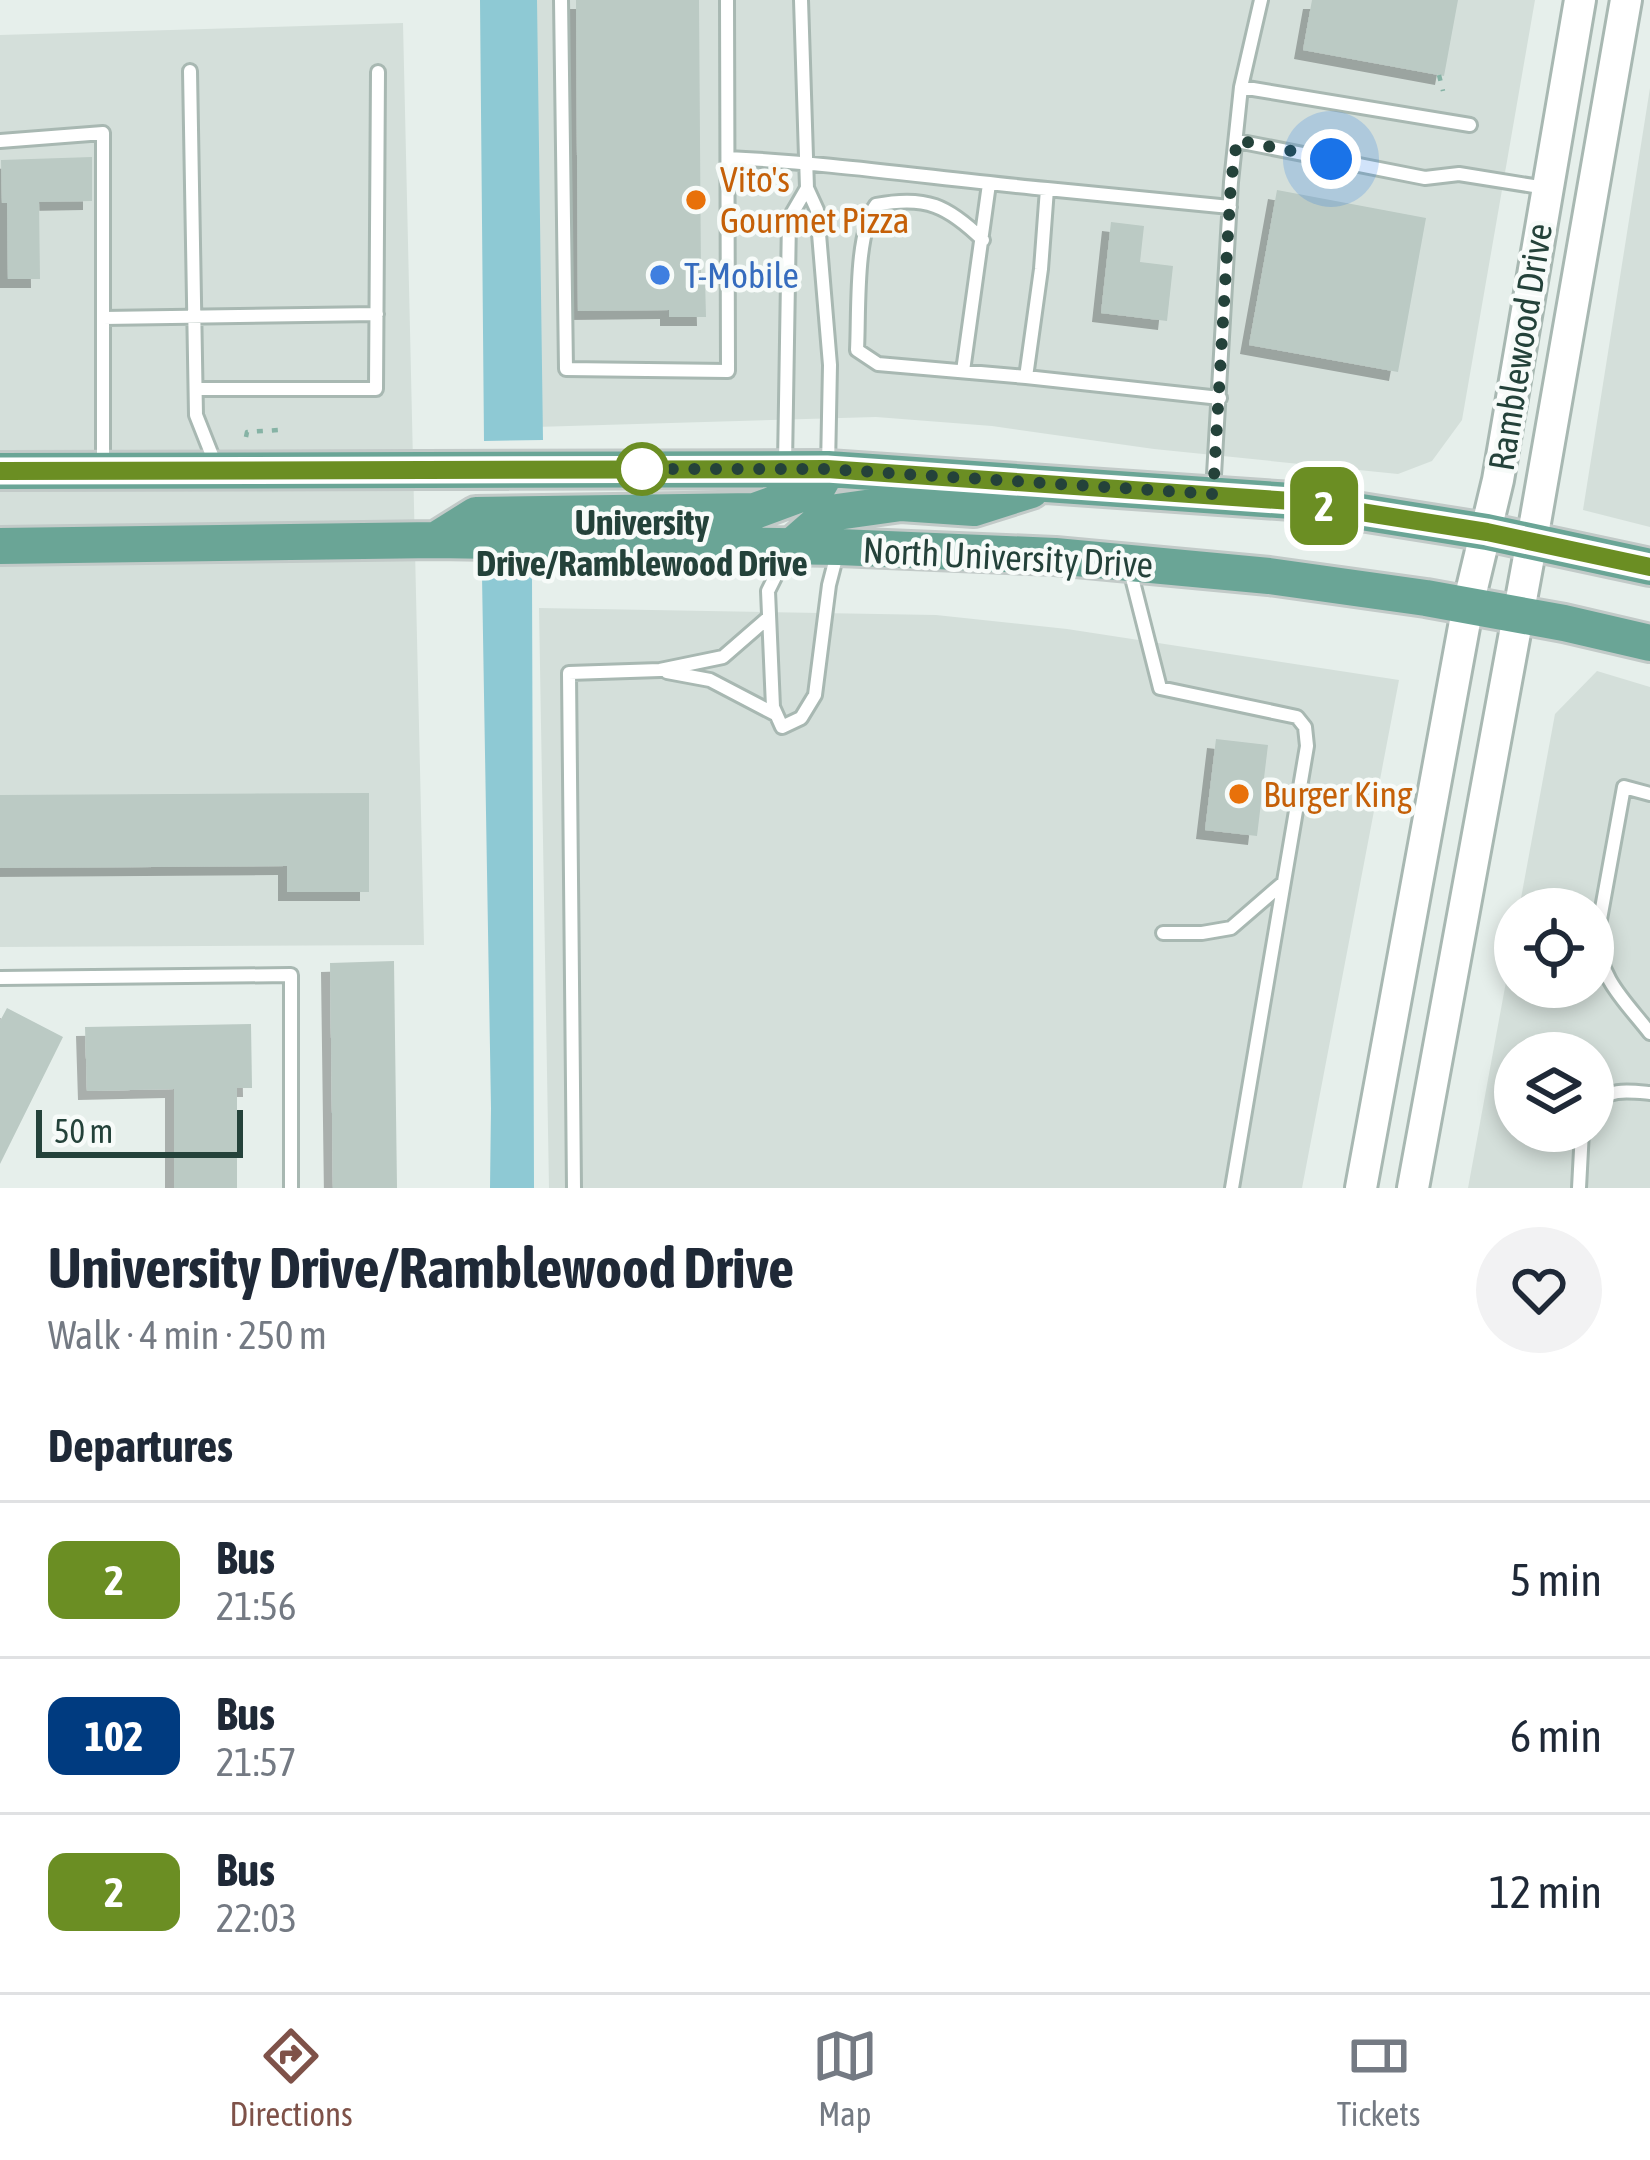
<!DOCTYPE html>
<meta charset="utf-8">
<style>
body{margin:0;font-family:"Asap Condensed",sans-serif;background:#f2f2f3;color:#1f2937;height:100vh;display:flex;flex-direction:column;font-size:45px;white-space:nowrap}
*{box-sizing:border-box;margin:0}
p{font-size:39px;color:#747a83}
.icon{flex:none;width:66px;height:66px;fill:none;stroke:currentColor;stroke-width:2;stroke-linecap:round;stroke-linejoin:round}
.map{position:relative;height:1188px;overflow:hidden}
.side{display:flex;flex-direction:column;background:#fff;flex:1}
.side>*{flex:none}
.badge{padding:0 24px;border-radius:18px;font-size:42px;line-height:78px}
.fabs{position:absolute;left:1494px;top:888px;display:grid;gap:24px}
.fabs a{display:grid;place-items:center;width:120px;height:120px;border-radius:50%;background:#fff;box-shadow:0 6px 18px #0003;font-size:60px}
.scale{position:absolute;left:36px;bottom:30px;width:207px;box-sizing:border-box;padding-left:12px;border:6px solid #24423a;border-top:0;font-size:33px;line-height:42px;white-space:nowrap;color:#24423a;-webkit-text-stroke:9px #f7fbf9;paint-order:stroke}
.you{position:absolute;width:60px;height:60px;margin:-30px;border:9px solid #fff;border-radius:50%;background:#1a73e8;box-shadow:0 0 0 18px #1a73e833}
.map>.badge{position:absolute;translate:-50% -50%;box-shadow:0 0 0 6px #fff}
h2{padding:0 48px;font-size:45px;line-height:108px}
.round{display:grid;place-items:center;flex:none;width:126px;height:126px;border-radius:63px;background:#f2f2f3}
.headline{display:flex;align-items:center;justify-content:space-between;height:204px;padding:0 48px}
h1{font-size:57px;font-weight:700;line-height:90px}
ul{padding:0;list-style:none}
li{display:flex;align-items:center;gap:36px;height:156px;padding:0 48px;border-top:3px solid #e0e1e3}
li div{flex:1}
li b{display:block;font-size:45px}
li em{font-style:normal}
li .badge{min-width:132px;font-weight:700;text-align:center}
.tab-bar{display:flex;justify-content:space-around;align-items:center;height:168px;border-top:3px solid #e0e1e3;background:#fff;font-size:33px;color:#747a83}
.tab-bar a{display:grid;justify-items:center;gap:6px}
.tab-bar .selected{color:#7f5249}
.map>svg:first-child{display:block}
.built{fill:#d4dfda;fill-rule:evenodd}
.water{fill:#8ec9d4}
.building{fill:#bbcac4;filter:url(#shadow)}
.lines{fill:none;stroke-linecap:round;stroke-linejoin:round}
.service-casing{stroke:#a8b8b2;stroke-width:18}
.tertiary-casing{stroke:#a8b8b2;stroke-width:36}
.primary-casing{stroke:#c2cac8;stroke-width:42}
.path{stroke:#86b3a5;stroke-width:4.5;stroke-dasharray:6 9;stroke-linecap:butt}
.service{stroke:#fff;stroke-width:12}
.tertiary{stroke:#fff;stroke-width:30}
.primary{stroke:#6aa596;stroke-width:36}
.line-casing{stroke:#fff;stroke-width:27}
.line{stroke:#6b8e23;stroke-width:18}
.walk{stroke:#24423a;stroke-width:12;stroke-dasharray:0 21.6}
.food-dot{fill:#e8710a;stroke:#f7fbf9;stroke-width:4.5}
.shop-dot{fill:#3f7fe0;stroke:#f7fbf9;stroke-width:4.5}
.stop-dot{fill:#fff;stroke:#6b8e23;stroke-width:6}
.labels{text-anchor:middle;stroke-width:9;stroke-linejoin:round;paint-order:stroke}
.food-label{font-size:36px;fill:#c56008;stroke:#f7fbf9;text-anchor:start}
.shop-label{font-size:36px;fill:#366cbe;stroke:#f7fbf9;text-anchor:start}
.street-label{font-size:36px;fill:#24423a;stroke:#f7fbf9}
.stop-label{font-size:36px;font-weight:bold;fill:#24423a;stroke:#f7fbf9}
</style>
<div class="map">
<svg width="1650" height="1188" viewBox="0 0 1650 1188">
<defs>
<filter id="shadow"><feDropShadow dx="-9" dy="9" stdDeviation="0" flood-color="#0004"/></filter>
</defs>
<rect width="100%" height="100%" fill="#e6efeb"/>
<!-- built -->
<path class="built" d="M531,0H1535L1462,420L1432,461L1398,474L1154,449L992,426L876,417L535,427Z
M403,23L424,945L0,947V35Z
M1650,88V527L1583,510Z
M539,608L936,615L1067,629L1399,680L1302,1188H549Z
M1597,671L1650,687V1188H1468L1515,933V987H1593V909H1519L1555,714ZM1515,1053H1593V1131H1515Z"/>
<!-- water -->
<path class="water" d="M480,0H537L543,440L484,441Z
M482,576H532L534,1188H490L491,1108Z"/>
<!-- building -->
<path class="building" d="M576,0H699L701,279H705L706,317H669V310L578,311Z
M1312,0H1458L1444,76L1303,50Z
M92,157V201L39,202L40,279H8L7,203H2L1,160Z
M1277,190L1426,218L1398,372L1249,345Z
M1111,222L1144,226L1140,262L1173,266L1167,321L1101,313Z
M1216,739L1268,745L1257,836L1205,830Z
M369,793V892H287V866L0,868V795Z
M394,961L397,1188H333L330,963Z
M7,1008L63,1037L0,1164V1021Z
M251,1024L252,1088H237V1188H174V1089L87,1091L85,1027Z"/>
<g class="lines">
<!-- service casing -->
<g class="service-casing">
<path id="service" d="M561,0L566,369L728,371L727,0
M801,0L807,188L817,210L830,365L828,467
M190,71L196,415L215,463
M1241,87L1470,125
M0,141L103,133V469
M1237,141L1425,178L1459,174L1546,188
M728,158C834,163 940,179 1047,189
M983,240C948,206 926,195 876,205C855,234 859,312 857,350L878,364L1026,377L1041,269L1047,189L1230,207
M103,318L377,314
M963,371L989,184
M1026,377L1220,398
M196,389H376L378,72
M785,464L789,219L807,188
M1213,492L1231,182L1241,87L1261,0
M789,549L768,591L773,707L782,727L801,718L815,695L829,585L837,554
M1130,570L1160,688L1297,717L1305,727L1307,746L1232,1188
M667,672L710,680L775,714
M1650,794L1624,787L1597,936C1599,979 1625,1001 1650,1033
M1163,933H1202L1231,928L1283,883
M0,978L291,975V1188
M1593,1105C1608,1088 1628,1091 1650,1093
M574,1188L569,673L660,670L723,657L769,617
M1579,1188L1582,1131"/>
</g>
<!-- tertiary casing -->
<g class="tertiary-casing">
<path id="tertiary" d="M1361,1188L1468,605L1498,480L1580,0
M1413,1188L1532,540L1626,0"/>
</g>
<!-- primary casing -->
<g class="primary-casing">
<path id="primary" d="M0,471L828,469L1292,501L1487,532L1650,567
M436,540L476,515L755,511L817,488L828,469
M0,546L436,540L839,547L1055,556L1269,576L1426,598L1564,623L1650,643
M790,548L830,513L901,503L974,508L1031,490"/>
</g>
<!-- path -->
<path class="path" d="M1439,75L1443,91
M246,437L247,432L278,430L277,423"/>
<!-- service -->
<use href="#service" class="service"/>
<!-- tertiary -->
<use href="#tertiary" class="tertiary"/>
<!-- primary -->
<use href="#primary" class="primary"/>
</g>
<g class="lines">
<!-- line casing -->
<g class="line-casing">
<path id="line" d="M0,471L827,469L1292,501L1487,532L1650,567"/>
</g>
<!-- line -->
<use href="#line" class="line"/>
<!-- walk -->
<path class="walk" d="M642,469H625H827L1213,494L1231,182L1237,140L1331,159"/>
</g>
<!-- markers -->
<g class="food-dot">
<circle cx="696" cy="200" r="12"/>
<circle cx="1239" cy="794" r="12"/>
</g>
<circle class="shop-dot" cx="660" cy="275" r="12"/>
<circle class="stop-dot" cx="642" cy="469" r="24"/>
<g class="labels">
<!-- food labels -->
<g class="food-label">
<text x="720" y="192">Vito's<tspan x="720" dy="41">Gourmet Pizza</tspan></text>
<text x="1263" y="807">Burger King</text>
</g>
<!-- shop labels -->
<g class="shop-label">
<text x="684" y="288">T-Mobile</text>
</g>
<!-- street labels -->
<g class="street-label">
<text transform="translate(1520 347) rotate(-81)" y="13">Ramblewood Drive</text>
<text transform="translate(1008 557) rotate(3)" y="13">North University Drive</text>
</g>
<!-- stop labels -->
<g class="stop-label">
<text x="642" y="535">University<tspan x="642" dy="41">Drive/Ramblewood Drive</tspan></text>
</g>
</g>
</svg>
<div class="fabs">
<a><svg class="icon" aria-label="locate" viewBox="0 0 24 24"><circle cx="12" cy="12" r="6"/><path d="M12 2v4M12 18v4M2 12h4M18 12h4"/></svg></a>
<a><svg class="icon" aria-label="layers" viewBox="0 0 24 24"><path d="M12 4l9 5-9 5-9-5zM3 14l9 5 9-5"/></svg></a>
</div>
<div class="scale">50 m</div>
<div class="you" style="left:1331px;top:159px"></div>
<b class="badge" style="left:1324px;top:506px;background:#6b8e23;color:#fff">2</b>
</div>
<section class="side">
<div class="headline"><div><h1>University Drive/Ramblewood Drive</h1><p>Walk · 4 min · 250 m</p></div><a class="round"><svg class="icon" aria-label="heart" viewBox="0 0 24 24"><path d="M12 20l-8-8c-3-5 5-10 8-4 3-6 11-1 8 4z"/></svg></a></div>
<h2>Departures</h2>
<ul>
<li><span class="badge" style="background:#6b8e23;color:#fff">2</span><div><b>Bus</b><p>21:56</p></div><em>5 min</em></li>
<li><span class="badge" style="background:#003b80;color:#fff">102</span><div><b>Bus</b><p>21:57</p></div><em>6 min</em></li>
<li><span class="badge" style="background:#6b8e23;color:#fff">2</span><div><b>Bus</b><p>22:03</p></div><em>12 min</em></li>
</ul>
</section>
<nav class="tab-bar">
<a class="selected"><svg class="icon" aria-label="directions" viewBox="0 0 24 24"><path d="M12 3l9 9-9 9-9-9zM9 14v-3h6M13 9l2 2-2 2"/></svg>Directions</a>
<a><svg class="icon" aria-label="map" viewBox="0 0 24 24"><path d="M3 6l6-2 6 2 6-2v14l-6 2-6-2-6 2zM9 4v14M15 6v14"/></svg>Map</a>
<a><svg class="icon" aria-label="tickets" viewBox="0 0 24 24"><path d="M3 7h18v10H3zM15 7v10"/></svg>Tickets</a>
</nav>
